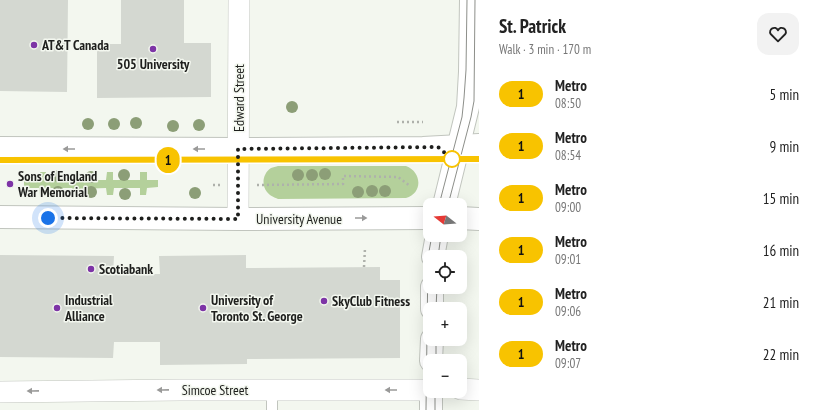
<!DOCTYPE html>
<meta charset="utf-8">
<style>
body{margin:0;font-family:"PT Sans Narrow",sans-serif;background:#f2f2f2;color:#222;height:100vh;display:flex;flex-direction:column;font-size:15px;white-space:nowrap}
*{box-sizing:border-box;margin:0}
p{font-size:13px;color:#767676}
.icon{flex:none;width:22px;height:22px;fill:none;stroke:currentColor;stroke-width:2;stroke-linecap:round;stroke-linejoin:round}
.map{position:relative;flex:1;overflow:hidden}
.side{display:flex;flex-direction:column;background:#fff;width:340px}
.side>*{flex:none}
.badge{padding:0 8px;border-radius:13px;font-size:14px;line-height:26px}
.needle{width:26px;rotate:287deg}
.buttons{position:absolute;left:423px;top:198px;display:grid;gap:8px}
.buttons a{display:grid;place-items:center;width:44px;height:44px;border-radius:8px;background:#fff;box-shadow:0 4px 16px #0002;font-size:20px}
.you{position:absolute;width:20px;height:20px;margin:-10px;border:3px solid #fff;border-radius:50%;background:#1a73e8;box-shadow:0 0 0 6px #1a73e833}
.map>.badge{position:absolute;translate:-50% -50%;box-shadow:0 0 0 2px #fff}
.round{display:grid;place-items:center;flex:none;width:42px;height:42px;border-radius:12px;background:#f2f2f2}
.head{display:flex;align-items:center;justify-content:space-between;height:68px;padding:0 20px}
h1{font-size:19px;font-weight:700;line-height:30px}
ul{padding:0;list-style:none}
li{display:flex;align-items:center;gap:12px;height:52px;padding:0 20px}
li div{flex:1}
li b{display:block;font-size:15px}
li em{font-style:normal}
li .badge{min-width:44px;font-weight:700;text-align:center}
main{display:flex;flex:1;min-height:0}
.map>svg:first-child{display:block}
.green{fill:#b4d09b}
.building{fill:#d4d8d1}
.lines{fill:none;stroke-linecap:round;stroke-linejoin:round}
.lane-casing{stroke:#c1c5be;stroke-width:12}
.street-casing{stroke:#c1c5be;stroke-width:22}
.secondary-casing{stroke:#c1c5be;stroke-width:24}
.primary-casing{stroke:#c1c5be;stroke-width:24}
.path{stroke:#aeb1ab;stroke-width:2.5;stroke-dasharray:2 3;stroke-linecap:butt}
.lane{stroke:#fff;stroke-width:10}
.street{stroke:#fff;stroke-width:21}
.secondary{stroke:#fff;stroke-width:22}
.primary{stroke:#fff;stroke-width:22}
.tram{stroke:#8d8f8a;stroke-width:1}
.tree{fill:#8c9e77}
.oneway{fill:#9a9a99}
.line-casing{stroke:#fff;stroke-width:9}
.line{stroke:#f8c300;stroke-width:6}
.walk{stroke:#1e1f1d;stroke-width:4;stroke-dasharray:0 7.2}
.poi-dot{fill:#7d34a6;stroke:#f3f7ef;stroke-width:1.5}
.stop-dot{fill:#fff;stroke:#f8c300;stroke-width:2}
.labels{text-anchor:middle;stroke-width:3;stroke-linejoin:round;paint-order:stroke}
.poi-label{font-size:14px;font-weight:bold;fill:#1e1f1d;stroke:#f3f7ef;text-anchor:start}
.street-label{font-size:14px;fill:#1e1f1d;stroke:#f3f7ef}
</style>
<main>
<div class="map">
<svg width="479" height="410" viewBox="0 0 479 410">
<rect width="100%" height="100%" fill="#f3f7ef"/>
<!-- green -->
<path class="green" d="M278,166H406C422,172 423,193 406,198L278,199C274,197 270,196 267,192C261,185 263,173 271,168C273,167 276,167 278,166Z
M40,172H46V180H73V173H79V180H106L107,172H113V180H140V172H147V180H158V187L147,188L146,195H140V188H114L113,195H107L106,188L79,189V196H73L72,188H46V196H40L39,188H24V181L40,180Z"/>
<!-- building -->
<path class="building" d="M0,0H68L67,92L0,91Z
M121,0H184V43H211V97L97,98V44H121Z
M0,255L114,256L113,274H160L159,256L246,255V268L380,267V280H400V358L247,359V364L160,365V342H114L113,358L0,357Z"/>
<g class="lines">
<!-- lane casing -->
<g class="lane-casing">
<path id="lane" d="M272,390V410"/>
</g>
<!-- street casing -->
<g class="street-casing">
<path id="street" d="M238,219L239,0
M460,389L479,390
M0,392L180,390H430"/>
</g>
<!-- secondary casing -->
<g class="secondary-casing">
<path id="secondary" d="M444,205L468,107L470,72L471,0
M433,257L437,235
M432,309V287
M431,361L432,339
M431,410V391"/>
</g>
<!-- primary casing -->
<g class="primary-casing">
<path id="primary" d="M0,148L238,149L423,148L479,145
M0,217L238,219L430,218
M460,218L479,219"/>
</g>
<!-- path -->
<path class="path" d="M397,122H423
M213,185H220
M257,185L343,184V176L398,177L410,186
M364,267L365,248"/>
<!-- lane -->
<use href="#lane" class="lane"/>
<!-- street -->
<use href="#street" class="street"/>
<!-- secondary -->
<use href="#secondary" class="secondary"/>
<!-- primary -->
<use href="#primary" class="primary"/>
<!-- tram -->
<path class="tram" d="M439,205L462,117L464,98L466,70L467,0
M448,205L471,117L474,101L475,0
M438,257L441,235
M436,309L437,287
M436,361V339
M426,410L428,257L432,235
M435,410V391"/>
</g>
<!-- trees -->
<g class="tree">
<circle cx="292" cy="107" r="6"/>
<circle cx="136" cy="123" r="6"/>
<circle cx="88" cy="124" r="6"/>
<circle cx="114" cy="124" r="6"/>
<circle cx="199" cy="125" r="6"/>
<circle cx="173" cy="126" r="6"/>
<circle cx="325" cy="174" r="6"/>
<circle cx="124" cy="175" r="6"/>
<circle cx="298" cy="175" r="6"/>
<circle cx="312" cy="175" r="6"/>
<circle cx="58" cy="176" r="6"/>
<circle cx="91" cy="177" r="6"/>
<circle cx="372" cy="191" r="6"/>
<circle cx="385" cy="191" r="6"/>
<circle cx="58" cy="192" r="6"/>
<circle cx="91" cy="192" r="6"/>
<circle cx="358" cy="192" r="6"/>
<circle cx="195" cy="193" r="6"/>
<circle cx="125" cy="194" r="6"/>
</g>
<!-- one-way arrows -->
<defs><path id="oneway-solid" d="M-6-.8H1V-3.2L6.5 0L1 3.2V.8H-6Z"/></defs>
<g class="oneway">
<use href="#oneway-solid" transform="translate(69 149) rotate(-180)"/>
<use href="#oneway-solid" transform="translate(199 149) rotate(-180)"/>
<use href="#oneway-solid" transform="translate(361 218)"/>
<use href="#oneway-solid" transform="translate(163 390) rotate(179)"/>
<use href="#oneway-solid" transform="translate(391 390) rotate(180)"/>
<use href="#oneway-solid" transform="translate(33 391) rotate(179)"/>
</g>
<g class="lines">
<!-- line casing -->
<g class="line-casing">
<path id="line" d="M0,160L479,159"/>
</g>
<!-- line -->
<use href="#line" class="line"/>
<!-- walk -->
<path class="walk" d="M48,218L238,219V149L438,147L452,159"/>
</g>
<!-- markers -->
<g class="poi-dot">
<circle cx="34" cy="45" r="4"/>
<circle cx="153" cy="49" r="4"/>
<circle cx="10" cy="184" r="4"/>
<circle cx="91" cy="269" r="4"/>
<circle cx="324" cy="301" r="4"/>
<circle cx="57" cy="308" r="4"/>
<circle cx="203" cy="308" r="4"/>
</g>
<circle class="stop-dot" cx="452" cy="159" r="8"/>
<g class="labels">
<!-- poi labels -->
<g class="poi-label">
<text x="42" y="50">AT&amp;T Canada</text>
<text x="153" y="69" text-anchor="middle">505 University</text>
<text x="18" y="181">Sons of England<tspan x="18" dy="16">War Memorial</tspan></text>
<text x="99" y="274">Scotiabank</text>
<text x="65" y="305">Industrial<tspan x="65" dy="16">Alliance</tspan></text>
<text x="211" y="305">University of<tspan x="211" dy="16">Toronto St. George</tspan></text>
<text x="332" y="306">SkyClub Fitness</text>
</g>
<!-- street labels -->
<g class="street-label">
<text transform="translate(239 98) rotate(-90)" y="5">Edward Street</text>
<text x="299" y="224">University Avenue</text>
<text x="215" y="395">Simcoe Street</text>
</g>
</g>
</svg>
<div class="buttons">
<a><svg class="needle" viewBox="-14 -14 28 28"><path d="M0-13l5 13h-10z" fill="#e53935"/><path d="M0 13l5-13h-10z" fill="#767676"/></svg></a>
<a><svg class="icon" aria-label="locate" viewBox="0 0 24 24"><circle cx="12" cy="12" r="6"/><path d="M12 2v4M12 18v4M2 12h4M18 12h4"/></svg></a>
<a>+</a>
<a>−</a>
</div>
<div class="you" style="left:48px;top:218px"></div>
<b class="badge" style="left:168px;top:160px;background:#f8c300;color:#111">1</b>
</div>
<section class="side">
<div class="head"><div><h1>St. Patrick</h1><p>Walk · 3 min · 170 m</p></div><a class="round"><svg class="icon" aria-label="heart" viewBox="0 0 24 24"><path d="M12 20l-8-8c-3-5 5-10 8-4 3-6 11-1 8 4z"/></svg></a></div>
<ul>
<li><span class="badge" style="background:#f8c300;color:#111">1</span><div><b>Metro</b><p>08:50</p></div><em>5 min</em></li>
<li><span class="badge" style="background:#f8c300;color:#111">1</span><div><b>Metro</b><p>08:54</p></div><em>9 min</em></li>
<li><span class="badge" style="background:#f8c300;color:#111">1</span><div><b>Metro</b><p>09:00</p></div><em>15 min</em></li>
<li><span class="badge" style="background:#f8c300;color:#111">1</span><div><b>Metro</b><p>09:01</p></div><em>16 min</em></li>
<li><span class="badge" style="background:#f8c300;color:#111">1</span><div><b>Metro</b><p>09:06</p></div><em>21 min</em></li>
<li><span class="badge" style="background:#f8c300;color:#111">1</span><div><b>Metro</b><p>09:07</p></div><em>22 min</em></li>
</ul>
</section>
</main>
